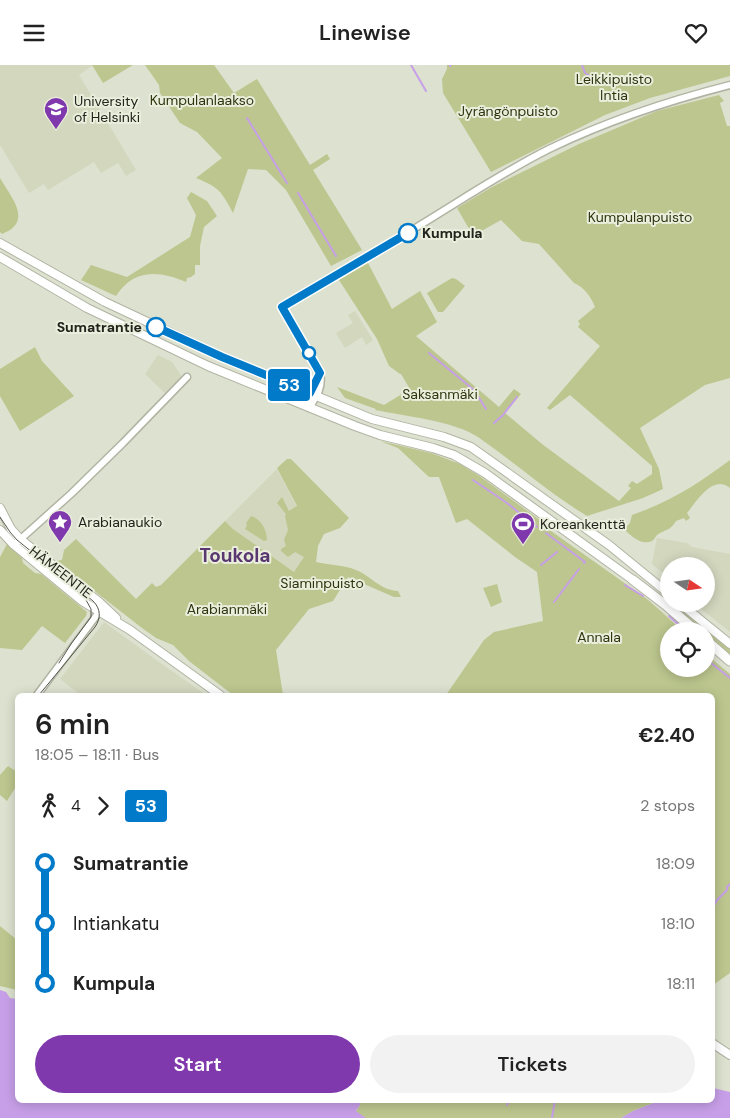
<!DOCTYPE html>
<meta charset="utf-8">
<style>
body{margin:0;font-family:"DM Sans",sans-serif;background:#f2f2f2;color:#222;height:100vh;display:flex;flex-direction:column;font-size:19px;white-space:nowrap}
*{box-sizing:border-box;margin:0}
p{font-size:16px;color:#767676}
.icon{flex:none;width:28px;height:28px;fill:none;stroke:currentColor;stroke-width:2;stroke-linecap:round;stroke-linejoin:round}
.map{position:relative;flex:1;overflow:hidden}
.panel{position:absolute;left:15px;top:628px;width:700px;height:410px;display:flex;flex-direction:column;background:#fff;border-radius:8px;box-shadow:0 2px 12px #0003}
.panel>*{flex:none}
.badge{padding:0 10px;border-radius:4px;font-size:18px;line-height:32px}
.needle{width:32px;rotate:103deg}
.tools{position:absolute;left:660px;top:492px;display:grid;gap:10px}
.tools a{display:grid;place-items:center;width:55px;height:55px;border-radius:50%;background:#fff;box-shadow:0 2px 12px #0003;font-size:25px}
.map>.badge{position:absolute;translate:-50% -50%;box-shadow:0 0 0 2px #fff}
.legs{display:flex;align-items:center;gap:8px;height:55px;padding:0 20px;font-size:16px}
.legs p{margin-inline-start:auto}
.headline{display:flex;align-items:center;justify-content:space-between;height:85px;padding:0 20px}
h1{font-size:28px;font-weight:600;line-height:38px}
.cta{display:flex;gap:10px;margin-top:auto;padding:10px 20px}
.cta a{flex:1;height:58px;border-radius:30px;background:#7f39ac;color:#fff;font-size:20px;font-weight:600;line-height:58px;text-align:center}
.cta a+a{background:#f2f2f2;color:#222}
ul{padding:0 20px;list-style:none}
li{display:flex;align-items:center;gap:18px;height:60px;font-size:19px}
li i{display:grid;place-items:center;width:8px;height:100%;margin:0 6px;background:currentColor}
li i::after{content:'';width:12px;height:12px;margin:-6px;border:4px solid;border-radius:50%;background:#fff}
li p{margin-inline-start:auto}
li:first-child i{background:linear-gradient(#0000 50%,currentColor 0)}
li:last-child i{background:linear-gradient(currentColor 50%,#0000 0)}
header{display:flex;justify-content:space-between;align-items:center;height:65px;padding:0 20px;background:#fff;font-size:22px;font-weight:600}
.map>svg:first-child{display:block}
.built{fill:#d3d7be}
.green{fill:#bcc68e}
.water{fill:#c79fe8}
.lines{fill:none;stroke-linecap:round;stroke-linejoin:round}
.stream{stroke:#c79fe8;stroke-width:2}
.tertiary-casing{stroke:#b1b4a3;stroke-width:9}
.secondary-casing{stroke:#b1b4a3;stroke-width:10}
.primary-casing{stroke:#b1b4a3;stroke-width:10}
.trunk-casing{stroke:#b1b4a3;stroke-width:11}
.tertiary{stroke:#fff;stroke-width:6}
.secondary{stroke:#fff;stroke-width:8}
.primary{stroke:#fff;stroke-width:8}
.trunk{stroke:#fff;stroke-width:9}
.tram{stroke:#55574d;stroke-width:1}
.line-1-casing{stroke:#fff;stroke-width:11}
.line-1{stroke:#007ac9;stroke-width:8}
.stop-1-dot{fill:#fff;stroke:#007ac9;stroke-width:2.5}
.labels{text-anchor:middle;stroke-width:4;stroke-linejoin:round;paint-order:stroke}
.park-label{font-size:14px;fill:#303510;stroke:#eaeedc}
.poi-label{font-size:14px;fill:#22231c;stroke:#eaeedc;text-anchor:start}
.stop-label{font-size:14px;font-weight:bold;fill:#22231c;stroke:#eaeedc;text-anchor:start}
.street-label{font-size:14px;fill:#22231c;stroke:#eaeedc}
.district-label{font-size:19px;font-weight:bold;fill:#593871;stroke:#eaeedc}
</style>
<header><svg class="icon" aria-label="menu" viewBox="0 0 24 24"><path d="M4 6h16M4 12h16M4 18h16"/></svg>Linewise<svg class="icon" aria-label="heart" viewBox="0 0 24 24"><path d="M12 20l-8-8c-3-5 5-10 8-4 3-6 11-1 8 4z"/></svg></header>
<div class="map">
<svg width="730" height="1053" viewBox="0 0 730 1053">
<rect width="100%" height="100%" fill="#dde1cf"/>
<!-- built -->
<path class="built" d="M0,0H93L79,10L136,105L126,111L118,98L101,108L94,97L48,125L44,119L29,128L0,80Z
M355,246L373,275L366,280L362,272L345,283L336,268L353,258L348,250Z
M158,290L172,297L182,312L165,328L145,309Z
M277,404L314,475L297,509L233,464L225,456Z
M657,473L687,478L692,482L730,489V567L695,539H706V501H669V513L652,499Z
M104,557L159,597L206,630H81L60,614Z"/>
<!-- green -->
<path class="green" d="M92,0H133L103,18Z
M145,0H214L234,28L257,14L310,100L327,89L330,94L313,105L362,185L331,201L286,125L266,105L248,104L233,148C221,126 220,123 196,113L222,93L197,67L180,58L160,28L159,20Z
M447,0H730V11L650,33L605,50L491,107L443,28L442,14L447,4Z
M719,30L724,36L720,38L727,61H730V313L705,320L640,363L659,404L663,424L643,433L587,451C549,428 514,397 478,372C454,356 404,351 375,345L376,344L345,333L337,322L384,340L410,324L401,309H400L389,301L377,274L339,215L368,198L392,244L420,226L437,257L416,271L499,342L514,324L521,329L505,348L542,379L619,436L631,423L628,421L632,416L637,419L652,409V401L570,330L550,345L547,343L600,281L578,262L580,259L578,256L595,242C591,232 584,222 574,218L539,179L522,176L501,155L476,169L468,162L457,143L492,122L579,79L657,46Z
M0,113C11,132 34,157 2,169L0,167Z
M191,127L207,136L217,151L204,162L200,181V200H195V209L191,212L187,213L186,217C159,205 133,204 116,231L81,215L91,200L127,212L190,172L196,150L187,133Z
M452,213L456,214L465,221L443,247H438L427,228Z
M35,282L42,296L74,331L20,366L0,331V304Z
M380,376L431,388L460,399L481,412L548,461L551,466L647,534L683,566H669V604H706V589L730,609V908L713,920L712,630H446L484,575L494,567L543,556L537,507L515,492L467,454L456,458L439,412H429L398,383Z
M287,394H291L349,453L340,463L324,469L318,481L316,497C328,500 344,500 356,505C371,511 380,525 398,526L401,532H394L348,512L333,536L309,544L276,585L283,630H233L189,596L173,580L156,573L142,563L56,496L62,495L64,485L76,474L136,534L152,518L156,522L161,520L225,456L233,464L294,507L304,492L295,487L288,492L281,486V484L286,481L284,475L288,465L285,451L286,449L277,438L282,432L289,446L297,441L277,403Z
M730,395V423C713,409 697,436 687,448L690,453L686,456L684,453L676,456C670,466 666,464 657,470C655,472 655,474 652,476C641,481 630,470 624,464L630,458L632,450C672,436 696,420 730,395Z
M251,451C261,454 267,465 267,475L264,476L245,464L247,460L246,458Z
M7,479L22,493L23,498L35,508L41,509L87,547L86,551L65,578L42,561L22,585L0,583V492Z
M497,519L502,537L491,542L483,523Z
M669,539H675L730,584V590L706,570V566H702Z
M8,701L17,707V720L7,736L0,730V710Z
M0,861L17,875V925L0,921Z
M360,1035H661L633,1046L621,1053H352L360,1040Z"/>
<!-- water -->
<path class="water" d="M0,925L6,927L10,933L17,934L18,1035H360V1040L356,1046L366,1053H0Z
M713,1023L730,1027V1053H621L633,1046L661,1035H712Z"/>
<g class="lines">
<!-- stream -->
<path class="stream" d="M411,0L426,26
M582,0L585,8L590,11
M450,1L451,0
M247,53L287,118
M298,128L336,191
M429,288L474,325L486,344
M494,358L503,350L517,332
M473,415L507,438L537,462
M546,468L562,480
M562,480L585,497L584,498
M541,500L557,487
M625,520L643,531
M554,537L579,504
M669,551L686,566
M706,594L730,613
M712,844L717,835L727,825V822L730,819
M507,1040L509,1035
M552,1053L555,1035"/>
<!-- tertiary casing -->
<g class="tertiary-casing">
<path id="tertiary" d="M309,341L310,328L320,308
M309,343C317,331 323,322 320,308L282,242C325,215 369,191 412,165C457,138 501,108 549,84C607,56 667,36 730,20
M14,480L72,428L123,378L187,312
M37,630L102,543"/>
</g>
<!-- secondary casing -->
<g class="secondary-casing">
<path id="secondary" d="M0,443L11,464L20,474L99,537L116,553
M0,465L14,480L82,536L130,565L220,630
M712,978L730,990"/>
</g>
<!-- primary casing -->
<g class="primary-casing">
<path id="primary" d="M0,178L105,237L222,292L372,354L444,372L471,382L609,480L669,529
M0,192L87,243L208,301L355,361L380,370L433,383L454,390L485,408L633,515
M681,539L730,579"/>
</g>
<!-- trunk casing -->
<g class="trunk-casing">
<path id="trunk" d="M633,515L667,541L696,566
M706,575L730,596"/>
</g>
<!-- tertiary -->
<use href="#tertiary" class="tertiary"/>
<!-- secondary -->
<use href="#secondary" class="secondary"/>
<!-- primary -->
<use href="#primary" class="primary"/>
<!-- trunk -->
<use href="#trunk" class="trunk"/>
<!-- tram -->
<path class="tram" d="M0,452L10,467L17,475L93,536C101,544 101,553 95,562L39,630
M59,598L71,579L91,552V544L86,535"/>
</g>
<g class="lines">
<!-- line-1 casing -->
<g class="line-1-casing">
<path id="line-1" d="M156,262L222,292L310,328L320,308L282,242L408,168"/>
</g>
<!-- line-1 -->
<use href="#line-1" class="line-1"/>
</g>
<!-- icons -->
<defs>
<g id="university-pin" transform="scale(1.25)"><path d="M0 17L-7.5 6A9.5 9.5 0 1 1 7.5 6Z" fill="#7f39ac" stroke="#eaeedc"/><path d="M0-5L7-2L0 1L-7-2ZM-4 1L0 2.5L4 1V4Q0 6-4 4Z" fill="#fff"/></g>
<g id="sight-pin" transform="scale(1.25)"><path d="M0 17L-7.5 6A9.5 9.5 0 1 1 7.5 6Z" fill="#7f39ac" stroke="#eaeedc"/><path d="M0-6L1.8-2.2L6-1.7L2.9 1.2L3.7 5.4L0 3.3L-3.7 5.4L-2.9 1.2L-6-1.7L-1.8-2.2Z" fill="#fff"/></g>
<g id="stadium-pin" transform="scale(1.25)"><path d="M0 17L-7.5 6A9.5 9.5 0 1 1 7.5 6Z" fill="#7f39ac" stroke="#eaeedc"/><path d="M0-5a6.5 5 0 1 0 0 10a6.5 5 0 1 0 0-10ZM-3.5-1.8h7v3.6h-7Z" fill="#fff"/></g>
</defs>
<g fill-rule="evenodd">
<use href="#university-pin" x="56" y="44"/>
<use href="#sight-pin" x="60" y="457"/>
<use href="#stadium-pin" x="523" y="459"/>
</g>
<!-- markers -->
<g class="stop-1-dot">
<circle cx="408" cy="168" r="9"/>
<circle cx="156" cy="262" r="9"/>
<circle cx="309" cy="288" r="6"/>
</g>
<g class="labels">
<!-- park labels -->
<g class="park-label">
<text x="614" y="19">Leikkipuisto<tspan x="614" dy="16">Intia</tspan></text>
<text x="202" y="40">Kumpulanlaakso</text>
<text x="508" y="51">Jyrängönpuisto</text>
<text x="640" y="157">Kumpulanpuisto</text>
<text x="440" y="334">Saksanmäki</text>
<text x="322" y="523">Siaminpuisto</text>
<text x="227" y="549">Arabianmäki</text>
<text x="599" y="577">Annala</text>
</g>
<!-- poi labels -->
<g class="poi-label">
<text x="74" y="41">University<tspan x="74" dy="16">of Helsinki</tspan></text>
<text x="78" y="462">Arabianaukio</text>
<text x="540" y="464">Koreankenttä</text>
</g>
<!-- stop labels -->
<g class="stop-label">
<text x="422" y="173">Kumpula</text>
<text x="142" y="267" text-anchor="end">Sumatrantie</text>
</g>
<!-- street labels -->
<g class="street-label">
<text transform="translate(61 507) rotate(38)" y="5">HÄMEENTIE</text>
</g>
<!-- district labels -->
<g class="district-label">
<text x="235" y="497">Toukola</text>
</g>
</g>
</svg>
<div class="tools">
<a><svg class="needle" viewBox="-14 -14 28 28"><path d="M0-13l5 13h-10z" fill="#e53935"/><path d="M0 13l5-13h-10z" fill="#767676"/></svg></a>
<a><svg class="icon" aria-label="locate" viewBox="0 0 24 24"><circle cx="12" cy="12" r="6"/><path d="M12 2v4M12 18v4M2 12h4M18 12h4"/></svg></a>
</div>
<b class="badge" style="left:289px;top:320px;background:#007ac9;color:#fff">53</b>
<section class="panel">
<div class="headline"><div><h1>6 min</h1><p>18:05 – 18:11 · Bus</p></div><b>€2.40</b></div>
<div class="legs"><svg class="icon" aria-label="walk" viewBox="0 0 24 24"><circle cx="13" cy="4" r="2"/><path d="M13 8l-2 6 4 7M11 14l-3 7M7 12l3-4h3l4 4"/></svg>4<svg class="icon" aria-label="forward" viewBox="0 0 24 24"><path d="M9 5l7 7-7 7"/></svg><b class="badge" style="background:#007ac9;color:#fff">53</b><p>2 stops</p></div>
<ul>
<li><i style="color:#007ac9"></i><b>Sumatrantie</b><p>18:09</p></li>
<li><i style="color:#007ac9"></i><span>Intiankatu</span><p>18:10</p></li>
<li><i style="color:#007ac9"></i><b>Kumpula</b><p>18:11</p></li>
</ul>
<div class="cta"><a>Start</a><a>Tickets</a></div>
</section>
</div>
